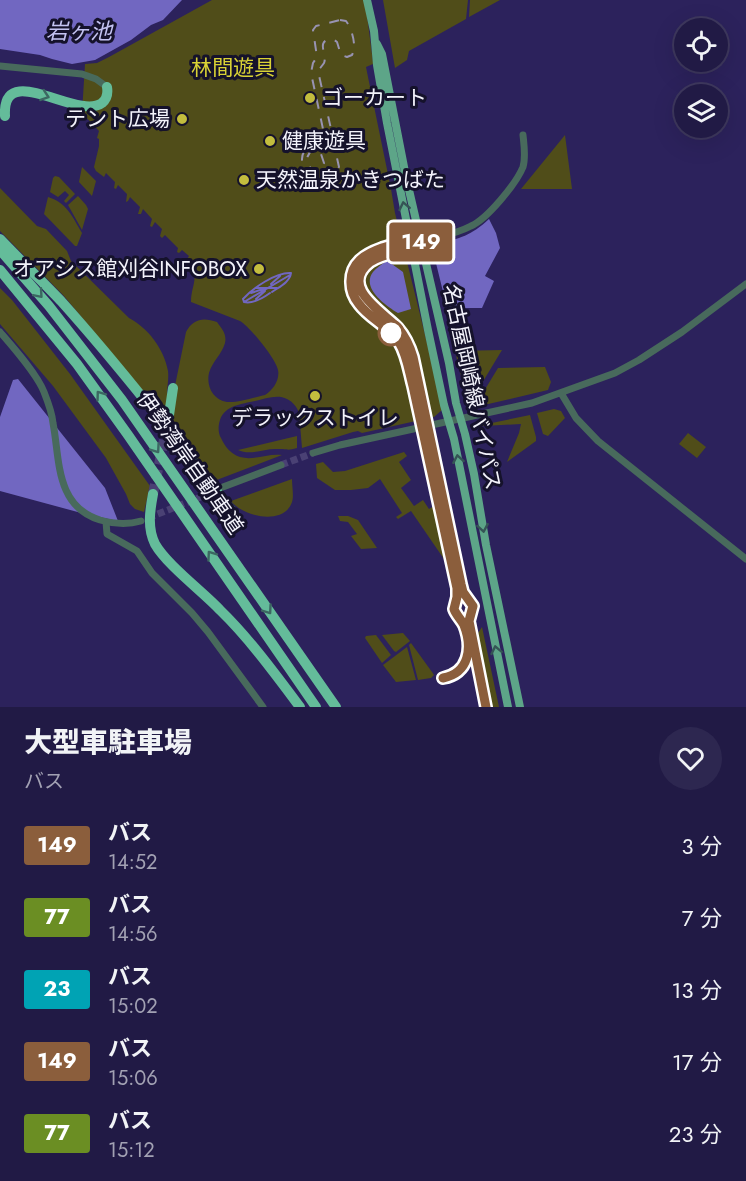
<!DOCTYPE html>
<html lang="ja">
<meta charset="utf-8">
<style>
body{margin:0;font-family:Jost,"Noto Sans JP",sans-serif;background:#2d2750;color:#f1f3f6;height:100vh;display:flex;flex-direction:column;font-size:22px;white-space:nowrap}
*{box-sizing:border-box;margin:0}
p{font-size:20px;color:#a2a1b3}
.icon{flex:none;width:33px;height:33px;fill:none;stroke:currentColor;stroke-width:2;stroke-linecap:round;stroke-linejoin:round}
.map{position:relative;height:707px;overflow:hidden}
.details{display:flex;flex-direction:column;background:#211a45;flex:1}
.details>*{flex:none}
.badge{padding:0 12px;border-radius:4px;font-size:21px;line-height:39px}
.tools{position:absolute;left:674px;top:18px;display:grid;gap:12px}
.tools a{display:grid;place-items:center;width:54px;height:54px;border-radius:50%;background:#211a45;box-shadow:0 6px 24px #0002,0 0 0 2px #3e385e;font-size:30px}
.map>.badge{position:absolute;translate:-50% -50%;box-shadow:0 0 0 3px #fff}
.round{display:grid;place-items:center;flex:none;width:63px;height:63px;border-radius:32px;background:#2d2750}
.head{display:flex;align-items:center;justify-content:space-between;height:102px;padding:0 24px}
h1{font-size:28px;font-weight:800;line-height:45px}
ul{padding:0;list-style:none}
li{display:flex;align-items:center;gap:18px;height:72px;padding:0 24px}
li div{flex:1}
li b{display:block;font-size:22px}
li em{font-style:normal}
li .badge{min-width:66px;font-weight:700;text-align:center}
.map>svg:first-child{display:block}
.green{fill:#504d19}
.water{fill:#7167c1}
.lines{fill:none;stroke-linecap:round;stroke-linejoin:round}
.stream{stroke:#7167c1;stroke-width:2}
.tertiary-tunnel{stroke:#4a4174;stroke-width:7;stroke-dasharray:7 3.5;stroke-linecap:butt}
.motorway-tunnel{stroke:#4a4174;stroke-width:10;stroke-dasharray:10 5;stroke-linecap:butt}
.tertiary{stroke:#486a5c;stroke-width:7}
.primary{stroke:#5da588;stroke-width:8}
.motorway{stroke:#64bc9a;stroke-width:10}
.rail{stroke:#9893b2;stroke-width:2;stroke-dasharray:10 10;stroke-linecap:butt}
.motorway-bridge{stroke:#64bc9a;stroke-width:10}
.oneway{stroke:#3c6762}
.oneway2{stroke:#355455}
.line-casing{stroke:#fff;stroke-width:14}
.line{stroke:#8b5e3c;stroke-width:9}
.poi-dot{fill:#c3bd3e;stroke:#15122b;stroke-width:2}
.stop-dot{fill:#fff;stroke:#8b5e3c;stroke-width:3}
.labels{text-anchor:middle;stroke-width:6;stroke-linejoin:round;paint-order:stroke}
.park-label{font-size:21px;fill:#d9d235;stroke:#15122b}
.poi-label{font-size:21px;fill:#f3f3fb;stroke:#15122b;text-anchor:start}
.street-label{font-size:21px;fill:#f3f3fb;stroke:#15122b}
.water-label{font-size:22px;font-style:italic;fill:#c4c3f2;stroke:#15122b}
</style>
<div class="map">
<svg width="746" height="707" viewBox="0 0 746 707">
<rect width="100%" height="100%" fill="#2c225c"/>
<!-- green -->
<path class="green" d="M212,0H365L373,62V64L366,67L368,77L391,189L395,213L428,347L442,410L434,417L362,433L358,431L353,432L302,448L299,413C297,407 293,402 287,399C277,394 265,399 255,401C242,404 225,405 220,420C218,426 218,433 221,438C225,447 231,454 240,457C254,461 268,453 282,455L214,481L169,422L64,296L0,231V188L37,226L46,229L67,251L71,261L129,318C148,328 164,349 168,371C169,379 167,387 167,395C167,402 168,408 169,415L186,332C193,319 203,317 217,322C222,329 227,334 225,343C222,354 212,362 209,373C206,386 213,400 227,402C237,403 255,397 265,395C273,390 280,380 278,370C276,359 250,327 240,321L191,302C191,283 202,276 185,262L189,256L182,250L179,253L177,252L178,248L165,235L162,238L160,236L162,229L155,222L152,227L150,226L152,219L143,209L141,214H138L140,207L130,197L128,201L126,202L127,194L118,185L116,189L114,188L115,182L106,173L104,177L96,171L94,167L99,146V139L97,138L99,131L82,113L85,64L97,63L109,57Z
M383,0H468L466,19L409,51L407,60L395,68Z
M470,0H500L469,17Z
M565,135L572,189H521Z
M82,167L96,181L92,196L79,182Z
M55,176L59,177L75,194L66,203L64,201L69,195L65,191L58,197L50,192L53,178Z
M78,196L86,205L88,209L82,230L68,205Z
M48,197C67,203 72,216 82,233L77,246H75L44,214Z
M0,288L12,300L70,374L150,486L144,512L135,509L130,504L126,494L106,458L53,386L0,324Z
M502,350L473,398L465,393L455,351Z
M545,367L551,382L548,390L484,405L478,401L498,368Z
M554,409L561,411L565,418L548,436L543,434L537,413Z
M530,415L536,437V441L507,462L519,433L521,424L483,426L482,425Z
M688,433L706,447L697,458L679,444Z
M297,436V448C287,451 288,449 278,449C264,448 251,456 238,450Z
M404,452L407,456L399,462L411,480L401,488L414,506L423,500L429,509L434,506L446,562L411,511L398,519L396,517L402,513L380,479L368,488L351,490H335L317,478L316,464L323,462L333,472L345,471Z
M292,479C292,486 294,496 292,502C284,526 243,517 231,501Z
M338,516H348L358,520L377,548L361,549L351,536L357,534L348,522L340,521Z
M482,627L499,707H492L476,636Z
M403,633L410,641L396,652L394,651L382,635Z
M376,635L391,655L382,663L365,638L366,636Z
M411,643L432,672L434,675L431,678L418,680L409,645Z
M407,647L416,680L396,682L383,665Z"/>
<!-- water -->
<path class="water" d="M0,0H182L163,20L151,25L131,40L95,60L72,64L52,59L40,55L0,49Z
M489,219L496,233L500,248L485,276L494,281L482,308H447L434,255L438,244C460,238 471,236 489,219Z
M385,262H389L403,272L411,309L398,313C385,305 361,288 373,272C376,268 381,265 385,262Z
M18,379L105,488L118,521L85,514L0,491V417L13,380Z"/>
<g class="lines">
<!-- stream -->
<path class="stream" d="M271,284L280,276
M256,288H277
M251,293L263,289
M270,293C263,298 252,304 244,302L243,299C253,288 276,272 291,273C290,282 279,287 272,292
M256,299L265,291
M244,302L290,275"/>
<!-- tertiary-tunnel -->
<path class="tertiary-tunnel" d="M281,465L313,453
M148,518L218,490"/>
<!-- motorway-tunnel -->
<path class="motorway-tunnel" d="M153,494L168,420"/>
<!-- tertiary -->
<path class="tertiary" d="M0,66L82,74L96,79L107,87
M422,242C438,237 456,234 471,226C487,219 516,184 523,167C526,157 524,145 523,135
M0,332C13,347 37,374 44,392C48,402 52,412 53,423C60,459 55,506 100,520C114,524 127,525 141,521
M561,393L576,418L598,441L746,559
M313,453L340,445L532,403L615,373L639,360L682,332L746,284
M223,487L281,465
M106,522L107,534L137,551L152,573L192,613L208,632L263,707"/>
<!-- primary -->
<path class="primary" d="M367,0L374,31L377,65L387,123L428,330L444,405L454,439L508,707
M377,44L382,54L406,177L449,363L456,403L465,434L474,474L486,545L520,707"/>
<!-- motorway -->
<path class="motorway" d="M5,116C2,59 77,121 102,103C107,99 108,93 107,87
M0,239C20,260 41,280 61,301C121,368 176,439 231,510
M0,250L49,306L122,400L336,707
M0,270L77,364L128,435L316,707
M410,347C406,340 403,334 397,328C384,314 355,301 360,277C362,269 367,264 374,260C390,250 406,253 422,242
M413,386C409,371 407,355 399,342C389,326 370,319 359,304C354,298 351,291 351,283C349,250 397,239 422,242
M169,415L173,388
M432,447L461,584L463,592L473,606L469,618V624L486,707
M153,494C150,510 147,528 155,544C167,565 202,591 220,610C249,638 276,675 300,707
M443,679C470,672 472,648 464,625C461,619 456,615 454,609L457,593L456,583"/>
<!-- rail -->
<path class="rail" d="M340,20L346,21C352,29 357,46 352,55L347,57L341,55L337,42L333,39C314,40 328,53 324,63C322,66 320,68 318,71L331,129C326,141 311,146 307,158L311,170L316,171L321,169L324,163L321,154L322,149C326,145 331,144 335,149L339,167L335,172L310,177L305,174C304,170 302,163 302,159C302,146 319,141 323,129L311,73L313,63L317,57L313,30L316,26Z"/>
<!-- motorway-bridge -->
<path class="motorway-bridge" d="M419,384L432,447"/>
</g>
<!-- one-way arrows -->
<defs><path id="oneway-chevron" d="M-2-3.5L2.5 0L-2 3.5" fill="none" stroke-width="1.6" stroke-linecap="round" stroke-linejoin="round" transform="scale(1.5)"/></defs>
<g class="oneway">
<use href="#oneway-chevron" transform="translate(45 96) rotate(19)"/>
<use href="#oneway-chevron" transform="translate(39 294) rotate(49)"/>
<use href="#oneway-chevron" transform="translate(100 395) rotate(-126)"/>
<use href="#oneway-chevron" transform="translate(156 449) rotate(55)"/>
<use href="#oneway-chevron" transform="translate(211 555) rotate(-125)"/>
<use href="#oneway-chevron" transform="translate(268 610) rotate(55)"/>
</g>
<g class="oneway2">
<use href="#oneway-chevron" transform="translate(404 206) rotate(-102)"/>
<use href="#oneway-chevron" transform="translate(458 459) rotate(-100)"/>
<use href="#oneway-chevron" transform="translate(483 528) rotate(80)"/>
<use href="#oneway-chevron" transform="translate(496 650) rotate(-102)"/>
</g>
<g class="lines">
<!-- line casing -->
<g class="line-casing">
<path id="line" d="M443,678C469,673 473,648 464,625C461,619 456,615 454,609L457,597V588L413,386C409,371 407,355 399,342C389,326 370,319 359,304C354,298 351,291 351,283C350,263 365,254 382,248C395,244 407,240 422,242C405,254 386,251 370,262C338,287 383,312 398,328C405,336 410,347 413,357L461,584L463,592L473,606L469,621L486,707"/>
</g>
<!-- line -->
<use href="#line" class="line"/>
</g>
<!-- markers -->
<g class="poi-dot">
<circle cx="310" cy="98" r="6"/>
<circle cx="182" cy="119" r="6"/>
<circle cx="270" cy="141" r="6"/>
<circle cx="244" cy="180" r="6"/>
<circle cx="259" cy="269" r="6"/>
<circle cx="315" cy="396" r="6"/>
</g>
<circle class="stop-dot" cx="391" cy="333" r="12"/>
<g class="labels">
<!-- park labels -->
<g class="park-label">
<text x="233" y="75">林間遊具</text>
</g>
<!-- poi labels -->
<g class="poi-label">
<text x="322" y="105">ゴーカート</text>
<text x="170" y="126" text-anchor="end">テント広場</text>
<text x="282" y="148">健康遊具</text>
<text x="256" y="187">天然温泉かきつばた</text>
<text x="247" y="276" text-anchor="end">オアシス館刈谷INFOBOX</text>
<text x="315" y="425" text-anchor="middle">デラックストイレ</text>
</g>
<!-- street labels -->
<g class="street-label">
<text transform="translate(472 387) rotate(78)" y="7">名古屋岡崎線バイパス</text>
<text transform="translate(190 463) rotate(55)" y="7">伊勢湾岸自動車道</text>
</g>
<!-- water labels -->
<g class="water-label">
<text x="79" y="39">岩ヶ池</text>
</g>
</g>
</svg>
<div class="tools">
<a><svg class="icon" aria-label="locate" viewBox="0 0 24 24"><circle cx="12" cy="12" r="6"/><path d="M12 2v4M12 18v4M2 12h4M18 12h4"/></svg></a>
<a><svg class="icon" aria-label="layers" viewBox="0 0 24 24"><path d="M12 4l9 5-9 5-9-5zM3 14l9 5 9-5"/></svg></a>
</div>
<b class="badge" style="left:421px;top:242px;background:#8b5e3c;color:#fff">149</b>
</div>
<section class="details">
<div class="head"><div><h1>大型車駐車場</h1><p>バス</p></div><a class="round"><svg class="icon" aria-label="heart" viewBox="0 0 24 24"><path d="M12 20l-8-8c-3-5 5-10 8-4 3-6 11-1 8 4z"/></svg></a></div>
<ul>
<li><span class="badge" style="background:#8b5e3c;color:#fff">149</span><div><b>バス</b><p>14:52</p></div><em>3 分</em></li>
<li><span class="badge" style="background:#6b8e23;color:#fff">77</span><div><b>バス</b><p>14:56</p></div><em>7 分</em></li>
<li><span class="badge" style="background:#00a3b4;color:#fff">23</span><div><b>バス</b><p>15:02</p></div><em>13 分</em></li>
<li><span class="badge" style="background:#8b5e3c;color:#fff">149</span><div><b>バス</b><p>15:06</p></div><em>17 分</em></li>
<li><span class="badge" style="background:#6b8e23;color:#fff">77</span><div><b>バス</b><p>15:12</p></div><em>23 分</em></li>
</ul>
</section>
